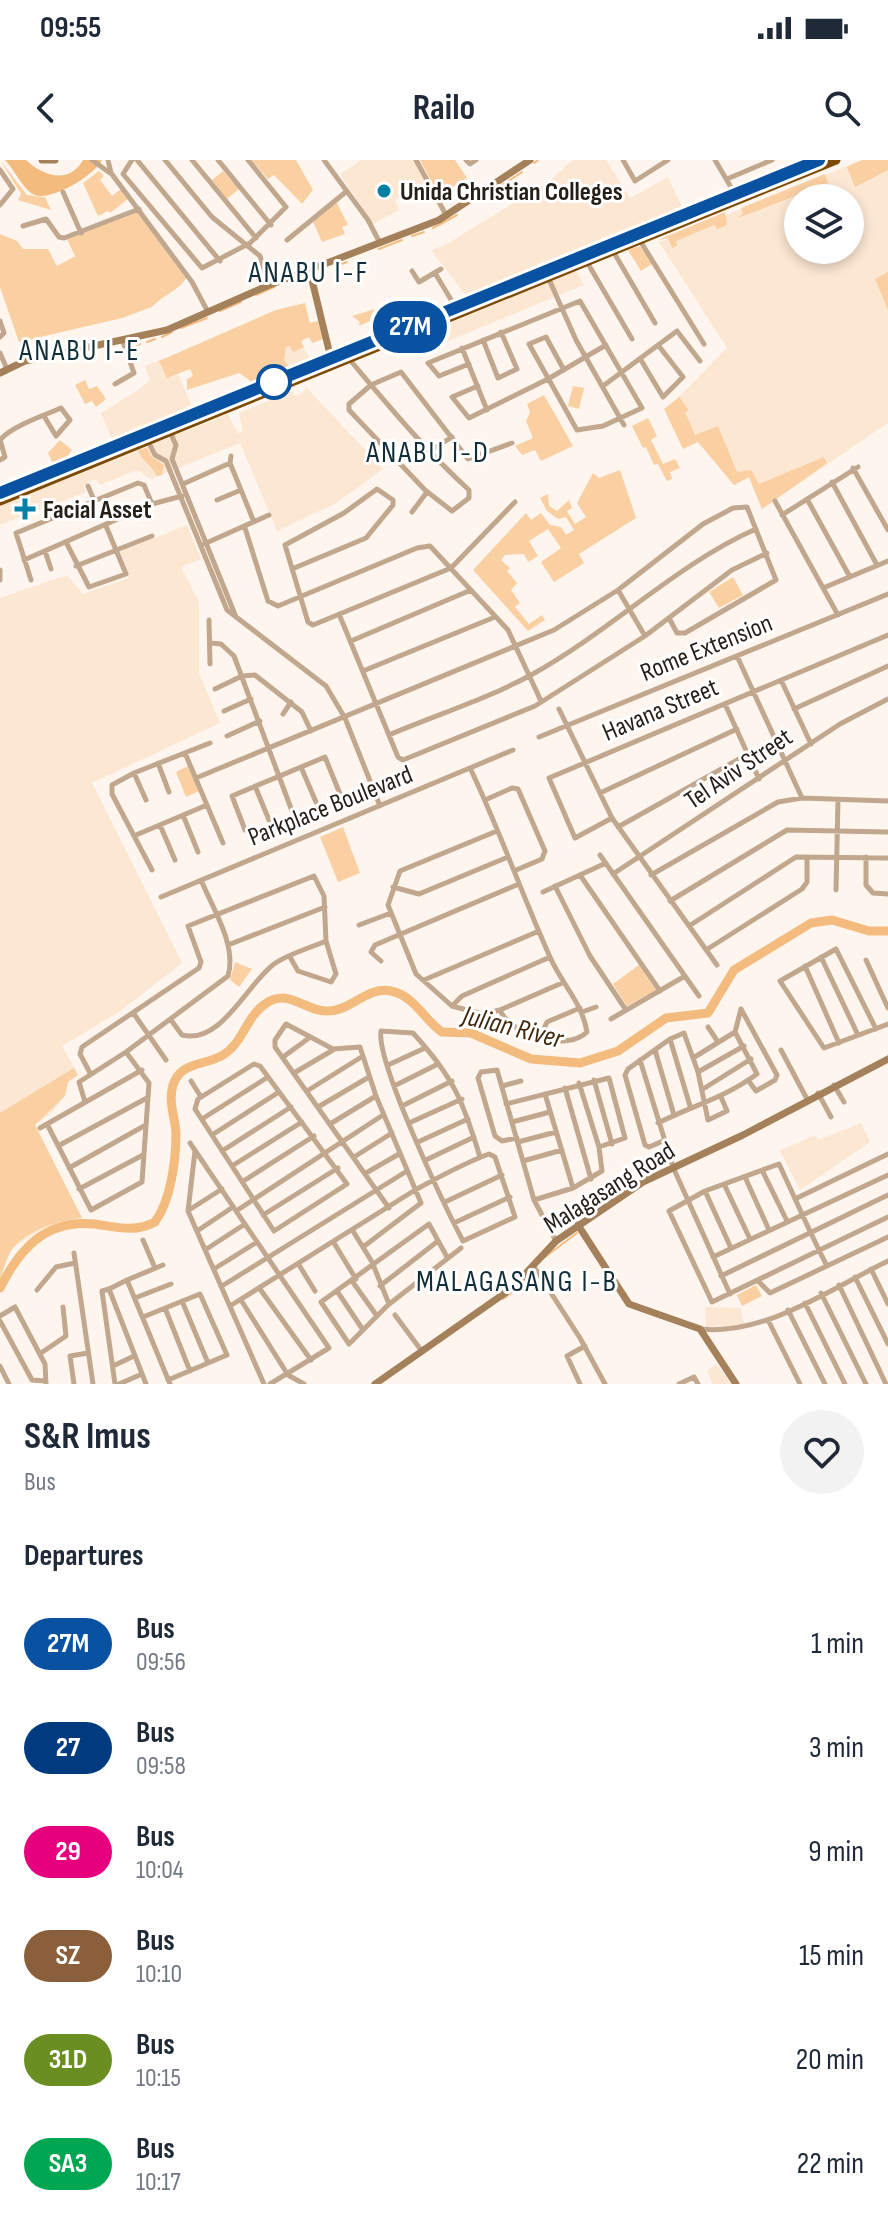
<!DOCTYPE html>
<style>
body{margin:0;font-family:"Sofia Sans Condensed",sans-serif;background:#f2f2f3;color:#1f2937;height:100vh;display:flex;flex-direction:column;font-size:30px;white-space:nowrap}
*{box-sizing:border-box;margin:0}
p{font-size:26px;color:#747a83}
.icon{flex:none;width:44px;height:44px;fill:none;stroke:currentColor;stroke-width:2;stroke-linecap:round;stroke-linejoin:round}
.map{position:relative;height:1224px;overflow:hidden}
.side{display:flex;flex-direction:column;background:#fff;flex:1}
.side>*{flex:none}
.badge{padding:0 16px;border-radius:26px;font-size:28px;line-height:52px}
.tools{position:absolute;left:784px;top:24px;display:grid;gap:16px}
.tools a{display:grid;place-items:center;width:80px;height:80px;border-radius:50%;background:#fff;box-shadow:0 4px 12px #0003;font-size:40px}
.map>.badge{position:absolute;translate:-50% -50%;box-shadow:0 0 0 4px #fff}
h2{padding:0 24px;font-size:30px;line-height:72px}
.round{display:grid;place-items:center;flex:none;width:84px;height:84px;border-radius:42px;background:#f2f2f3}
.head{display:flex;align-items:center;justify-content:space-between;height:136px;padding:0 24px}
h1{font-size:38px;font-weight:700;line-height:60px}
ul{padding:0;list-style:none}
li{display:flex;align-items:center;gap:24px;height:104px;padding:0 24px}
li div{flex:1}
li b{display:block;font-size:30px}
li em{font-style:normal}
li .badge{min-width:88px;font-weight:700;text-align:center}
.status{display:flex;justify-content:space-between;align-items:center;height:56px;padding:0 40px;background:#fff;direction:ltr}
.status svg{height:22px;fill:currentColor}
header{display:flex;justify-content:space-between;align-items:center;height:104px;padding:0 24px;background:#fff;font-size:36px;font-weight:700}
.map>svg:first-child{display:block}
.built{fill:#fbe7d2;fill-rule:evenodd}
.green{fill:#facfa2}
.water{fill:#f4bb7f}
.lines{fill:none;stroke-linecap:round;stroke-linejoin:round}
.stream{stroke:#f4bb7f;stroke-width:2}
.river{stroke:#f4bb7f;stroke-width:9}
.street{stroke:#c0a78e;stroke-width:5}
.secondary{stroke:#a4805b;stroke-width:7}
.highway{stroke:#7c4a02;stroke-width:9}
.line-casing{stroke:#fff;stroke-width:18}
.line{stroke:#0952a1;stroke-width:12}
.poi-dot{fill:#0080a5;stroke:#fff;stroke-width:3}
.stop-dot{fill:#fff;stroke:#0952a1;stroke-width:4}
.labels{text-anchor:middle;stroke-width:6;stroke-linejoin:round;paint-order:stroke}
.poi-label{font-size:26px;font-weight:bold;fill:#261f18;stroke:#fff;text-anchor:start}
.street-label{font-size:26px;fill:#261f18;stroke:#fff}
.water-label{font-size:28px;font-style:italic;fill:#422a10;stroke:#fff}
.quarter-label{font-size:30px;letter-spacing:2px;fill:#112e39;stroke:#fff}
</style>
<div class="status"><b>09:55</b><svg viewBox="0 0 49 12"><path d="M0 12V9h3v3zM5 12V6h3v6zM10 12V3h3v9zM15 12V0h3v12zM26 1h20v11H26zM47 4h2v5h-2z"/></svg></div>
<header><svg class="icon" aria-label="back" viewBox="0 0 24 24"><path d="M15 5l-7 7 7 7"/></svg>Railo<svg class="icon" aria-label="search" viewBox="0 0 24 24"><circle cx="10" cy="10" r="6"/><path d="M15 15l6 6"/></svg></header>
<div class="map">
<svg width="888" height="1224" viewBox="0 0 888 1224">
<rect width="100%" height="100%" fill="#fef6ee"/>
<!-- built -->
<path class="built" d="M361,0H414L427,26L395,40L399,50L373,64L340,14Z
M573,0H606L630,38L668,17L683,49L467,137L431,90L445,85L548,22Z
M862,0H888V263L762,349L749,317L734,325L682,263L671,245L727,188L659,82ZM798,38H850V90H798Z
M576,111L584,125L409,197L399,184Z
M300,181L312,202L291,210L283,200L286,188Z
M165,198L171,216L178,214L193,249L113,282L101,253L141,228L150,220L145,206Z
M306,227L383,309L338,342L277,371L240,283L151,319L137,310L100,325L95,319L83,325L86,332L0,365V346L228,254L238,274L243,271L239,253L292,231L295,236L304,232Z
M187,365L201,399L181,407L199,442V513L220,563L92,623L182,803L119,852L62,886L78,915L68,922L65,936L52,952L35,965L82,1058L42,1069L21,1082L11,1089L0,1118V438L67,415L83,434L129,418L120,392Z
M861,963L870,982L800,1030L780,991L815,975L818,980Z
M705,1147L741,1148L744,1165L706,1167Z
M717,1204L731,1224H713L707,1211Z"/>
<!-- green -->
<path class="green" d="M0,0L27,35L45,37L51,50L18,40L21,34Z
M251,0H296L313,30L302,44L274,15L268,19Z
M420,0H455L467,18L439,36Z
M862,0H888V10L855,27L847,7Z
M99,11L104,16L100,20L112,36L121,29L129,38L110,53L108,51L98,56L83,23Z
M223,11L239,29L227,39L212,20Z
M825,14L828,23L738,58L743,53L741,48Z
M336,41L348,65L342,67L345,74L322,82L313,62Z
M138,52L186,118C180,130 160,137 152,147L122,158L19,182L0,127V74L17,81L23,89H48L57,106L75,96L67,79Z
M725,52L727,65L717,69L714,65L676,81L677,86L672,88L668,78L658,80Z
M640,86L652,104L641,111L628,90Z
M888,112V150L875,119Z
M305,143L310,163L318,161L323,179L312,183L309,177L301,181L304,187L293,192L290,186L286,187L284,200L291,210L255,224L239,213L187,230V219L193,216L190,209L167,218L159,201L276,150Z
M378,148L383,156L358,166L360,162L352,156Z
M85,220L89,229L97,226L106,239L96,247L92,241L85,244L75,225Z
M573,226L584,228L579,249L568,246Z
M544,235L573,286L541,301L535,290L522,295L515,286L533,278L526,261L530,252L527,244Z
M679,237L689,250L685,252L695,275L718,266L737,312L751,310L759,324L824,297L827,303L762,349L749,317L734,325L698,282L683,289L664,249Z
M648,258L657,276L651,280L663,304L675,299L680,308L670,312L672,319L667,321L658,304L654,305L646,287L643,288L632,266Z
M60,280L72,290L65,300L54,306L48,293Z
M147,288L152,297L164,305L162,315L157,316C152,306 143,302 138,290Z
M620,310L636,358L579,394L584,403L554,422L541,402L561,388L548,369L529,381L538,396L528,402L524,394L505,395L501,400L510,408L507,411L517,423L511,430L520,443L515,447L529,464L542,455L545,460L528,471L473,410L526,353L531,360L541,353L550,365L561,367L566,375L574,370L566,357L558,359L547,351L540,338L548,334L549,346L557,351L569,340L572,348L567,351L575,364L586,357L577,343L593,313L599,318Z
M733,417L743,435L719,448L709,432Z
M188,606L199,631L186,637L176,612Z
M343,667L360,713L338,722L320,677Z
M235,802L252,809L239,827L230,820Z
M639,805L656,830L627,846L613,824Z
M74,908L78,915L68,922L65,936L35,965L82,1058C59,1060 28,1070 13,1088C7,1096 4,1109 0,1118V953Z
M756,1125L762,1136L742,1146L737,1135Z"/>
<!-- water -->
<path class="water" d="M5,0H26C43,16 69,25 83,0H102C95,15 52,41 35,35C23,30 14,9 5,0Z"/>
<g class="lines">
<!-- stream -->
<path class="stream" d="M534,3L538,0
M477,42L522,12
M433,68L457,55
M412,76L424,72
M379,89L402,80
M339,105L347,102
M256,135L274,127
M220,151L241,142
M181,168L207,158
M162,177L172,172
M147,182L155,179
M137,185L140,184
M79,194L82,193
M65,196H70
M545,1097L577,1073
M503,1139L521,1126L530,1113"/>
<!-- river -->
<path class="river" d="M0,1128C20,1088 46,1059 95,1064C116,1067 135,1073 155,1062C171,1040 176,1000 176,973C175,957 168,942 173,925C181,901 205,906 223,895C243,883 246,857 265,844C289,827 305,852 328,851C351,851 367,826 391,831C415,836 424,860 442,872L471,873L531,899L580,903L618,891L666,858L708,853L734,810L811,763L832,760L869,771H888"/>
<!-- street -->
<path class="street" d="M92,0L110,13
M108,0L111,13L192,122L208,152
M132,0L123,14L202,108L250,83L286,47L248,0
M137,0L220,101
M165,0L212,57L260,96L267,119
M192,0L256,78
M218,0L271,65
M324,0L368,60L380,83
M416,0L446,55
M466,0L470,4L476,0
M623,0L635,21L668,0
M715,0L735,34
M0,10L13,29L0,45
M727,19L772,0
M63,32L81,73
M23,66L46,59L59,77L64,78L139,49
M639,79L704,184
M287,80L347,31
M613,91L655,163
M587,102L632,179
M412,111L419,122L441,109
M435,113L456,148
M548,117L576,180L624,265
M0,161L4,173L0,177
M483,180L498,218L517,209L501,172
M462,188L487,250
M0,193L7,209
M350,200C388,245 425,290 469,330V338L452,351L425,330L349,250V244L371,225L401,212L468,299L512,283
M641,200L663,237L683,217L658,185
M469,204L439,216L428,203L580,141L642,248L603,266L577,270L529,184L546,177L564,210
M115,224L134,213L123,182
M478,226L452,237L469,258L548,219L606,185
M603,226L677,171L700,201
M169,270L176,285L172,299L236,457
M148,281L155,295L166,301L227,450L326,526L345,558L380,646
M428,292L452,277
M231,296L230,303L254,362
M0,300L5,297L0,280C12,266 43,256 61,248L70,260L56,276L44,256
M853,308L888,370
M832,322L877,405
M183,324L230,303
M88,326L94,340
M807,339L850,417
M217,340L241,330
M775,341L838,455
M412,352L427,332
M782,355L858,307
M245,368L268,441L278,446L417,388L430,386L508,470L541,541
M66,382L89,427L126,414L106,366
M204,384L269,355
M45,391L51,409
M24,400L152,344L182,336
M76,406L152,376
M292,409L366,378L393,345V340L377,329L344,353L285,385L308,462L313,465L451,408L515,342
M0,410V420
M31,420L16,373L138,323L144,325L152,344
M823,428L888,401
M618,430L645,476
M339,454L398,597L403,600L535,546L645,476L732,410L767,393
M209,460L210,504
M351,481L471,430
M210,483L221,484L234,496L292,651
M737,496L802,638
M363,511L495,457
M781,520L811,584
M215,529L242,516L255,515L302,552L311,571
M725,544L759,619
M559,549L612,658L717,805
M794,549L888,506
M224,551L251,539
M283,554L291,542
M389,575C436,555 487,539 531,515C608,473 678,403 756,369
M227,576L260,561
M539,577L888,434
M185,593L223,683
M158,603L169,632
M301,607L316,642
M471,610C500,671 522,735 550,797C561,823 582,842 587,872C566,893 510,874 500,850L482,854L452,846L416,814L388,745L400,711L497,671
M134,613L146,640
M196,618L554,470L618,430L703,364L733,348L747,347L776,420L685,473H677L669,458
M255,626L269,660
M600,633L737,569
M485,640L512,628L518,629L545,691L542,699L514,711
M183,655L198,692
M612,658L575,678L549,618L888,475
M160,665L175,700
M618,667L748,594
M245,670L232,636L325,597L340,634
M136,675L207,645
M600,695L699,836
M866,697V725L873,733L888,734
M152,710L112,634V625L134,613L210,583
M613,714L840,564L888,539
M580,715L660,831
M651,715L778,642L802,638L888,641
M555,726L590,796L626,850
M393,727L419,734L508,697
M836,730L838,640
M543,732L606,703
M161,737L513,590
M670,741L787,670L888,672
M359,765L391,753
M689,766L796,697L888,698
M228,785L325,747
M706,790L802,729L807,722V697
M290,797L298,811L331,822L336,814L326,781
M821,797L858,875
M866,800L888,848
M381,801L371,792L375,785L519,724
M805,806L839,883
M424,820L539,771
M452,846L462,836L550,797
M741,849L777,915L775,920L756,931L748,920
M500,850L562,823
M582,852L596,847
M134,854L166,900
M611,859L685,816
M708,867L718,882
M876,869L836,789L780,821L824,888L888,864
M540,877L547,862L580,848
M670,879L690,946
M655,890L674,955
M781,890L807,939
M283,897L309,878
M693,898L735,872L741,849
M640,900L673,1007L730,1134
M254,904L260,906L347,1024L274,1071L195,949L198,939Z
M388,905L425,888
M698,912L744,886
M90,913L80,894L82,887L199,808L201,802L188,766L314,716L324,736L326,781C310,788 288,794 274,804C247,824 221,885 182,875L171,860
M294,913L333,890
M594,920L612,984
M191,921L201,937
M834,925L844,942
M394,926L438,904
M502,926L521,921
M565,928L591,1019
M703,929L751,899
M307,931L363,896
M818,933L831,957
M545,934L573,1028
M85,942L79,922L126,892L228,816C237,785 213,749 201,720
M506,944L609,918L625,978L599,987
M402,946L452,921
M318,947L369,917
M202,959L268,917
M512,962L550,952
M409,963L462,939
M658,963C692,946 726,937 757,914L735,872
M47,964L91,1050L142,1022L149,923L126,892
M330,964L376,936
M40,968L142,910
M212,975L279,932
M517,978L502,981L495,976L478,918L481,912L497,910L534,1040L556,1081
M663,981L649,987L645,985L625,915L628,909L670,879L684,873L698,912L708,960L727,951L721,937
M418,982L468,959
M518,982L556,972
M190,983L329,1188L270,1224
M58,986L147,938
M195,991L188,1051L264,1224
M222,991L291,947
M354,997L392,973
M426,1000L474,977
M523,1001L562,990
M232,1006L302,962
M69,1008L144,966
M763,1012L787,1061
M366,1013L399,994
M745,1017L769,1070
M242,1022L314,976
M724,1024L750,1079
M79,1029L143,995
M705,1031L731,1088
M795,1039L888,994
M534,1040L573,1028L602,1011L599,987L579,923
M445,1042L502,1015
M189,1050L222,1029
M236,1051L383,955
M263,1055L338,1008
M454,1063L510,1037
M197,1071L233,1047
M353,1071L372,1102L389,1144
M143,1080L155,1108
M334,1083L356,1119
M363,1087L421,1043L376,936L360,887L333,889L286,864L275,880V887L389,1048
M205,1090L245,1064
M74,1093L93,1224
M447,1097L429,1064L321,1142L349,1184L388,1145L461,1088
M713,1097L888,1015
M163,1105L127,1120L170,1224
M299,1105L315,1131
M533,1105L580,1178L605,1224
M827,1106C810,1073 795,1038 779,1004L705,1031L669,1051L712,1142L888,1057
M214,1109L257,1082
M871,1109L888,1144
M721,1116L888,1035
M855,1117L888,1184
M352,1121L377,1156
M758,1121L770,1133L888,1077
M839,1125L886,1224
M222,1126L407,1011
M380,1126L438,1081
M109,1129L127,1120
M260,1129L311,1200
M37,1130L56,1107L75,1103
M337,1131L363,1170
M821,1133L866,1224
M135,1138L171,1124
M241,1140L288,1215L304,1224
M182,1141L208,1203
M805,1143L845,1224
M230,1146L415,1030C439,1017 464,1003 489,994L495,997L515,1057L463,1081C445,1047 376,902 381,871L413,873C454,918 463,941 480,997
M165,1148L190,1211
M788,1150L825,1224
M395,1155L421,1190
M0,1156L15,1147L45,1204L46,1224
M143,1157L200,1134L227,1195L168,1220
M768,1160L800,1224
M0,1161L32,1220L46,1221
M701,1169C765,1176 832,1128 888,1101
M41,1193L66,1176L63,1147
M0,1206L9,1224
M113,1206L134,1196
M74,1224L70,1196L88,1193
M115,1224L102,1131L109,1129L146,1224
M119,1224L142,1214
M580,1224L567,1196L585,1186
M679,1224L694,1217L698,1224"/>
<!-- secondary -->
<path class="secondary" d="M42,0H55
M310,112L332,203
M0,213L25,201L167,170L267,126L439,60L530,0
M578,1065L629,1144L700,1169L736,1224
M375,1224L512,1128L556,1081L643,1022L743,975L888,899"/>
<!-- highway -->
<path class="highway" d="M0,333L819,0
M0,341L836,0"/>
</g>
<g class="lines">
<!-- line casing -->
<g class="line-casing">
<path id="line" d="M0,333L819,0"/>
</g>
<!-- line -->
<use href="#line" class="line"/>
</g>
<!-- markers -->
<g class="poi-dot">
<circle cx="384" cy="31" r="8"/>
<path d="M21 337h8v8h8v8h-8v8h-8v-8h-8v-8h8z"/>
</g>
<circle class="stop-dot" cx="274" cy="222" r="16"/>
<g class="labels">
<!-- poi labels -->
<g class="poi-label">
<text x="400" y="40">Unida Christian Colleges</text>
<text x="43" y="358">Facial Asset</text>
</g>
<!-- street labels -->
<g class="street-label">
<text transform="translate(706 487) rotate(-22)" y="9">Rome Extension</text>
<text transform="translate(660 549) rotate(-23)" y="9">Havana Street</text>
<text transform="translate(738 608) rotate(-34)" y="9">Tel Aviv Street</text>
<text transform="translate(330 645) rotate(-22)" y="9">Parkplace Boulevard</text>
<text transform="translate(609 1027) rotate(-32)" y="9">Malagasang Road</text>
</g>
<!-- water labels -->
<g class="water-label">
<text transform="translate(513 866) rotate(14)" y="10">Julian River</text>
</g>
<!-- quarter labels -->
<g class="quarter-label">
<text x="309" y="122">ANABU I-F</text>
<text x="80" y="200">ANABU I-E</text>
<text x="428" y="302">ANABU I-D</text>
<text x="517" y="1131">MALAGASANG I-B</text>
</g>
</g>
</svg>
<div class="tools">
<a><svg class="icon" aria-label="layers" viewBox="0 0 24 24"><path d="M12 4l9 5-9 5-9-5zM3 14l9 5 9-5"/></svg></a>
</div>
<b class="badge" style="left:410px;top:167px;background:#0952a1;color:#fff">27M</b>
</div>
<section class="side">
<div class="head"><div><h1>S&amp;R Imus</h1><p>Bus</p></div><a class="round"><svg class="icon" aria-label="heart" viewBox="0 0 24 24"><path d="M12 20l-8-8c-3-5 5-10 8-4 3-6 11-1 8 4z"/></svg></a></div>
<h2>Departures</h2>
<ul>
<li><span class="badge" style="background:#0952a1;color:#fff">27M</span><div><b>Bus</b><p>09:56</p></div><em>1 min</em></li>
<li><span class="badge" style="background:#003b80;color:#fff">27</span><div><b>Bus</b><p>09:58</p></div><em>3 min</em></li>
<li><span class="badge" style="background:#e6007e;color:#fff">29</span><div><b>Bus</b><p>10:04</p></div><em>9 min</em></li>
<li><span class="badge" style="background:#8b5e3c;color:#fff">SZ</span><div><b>Bus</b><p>10:10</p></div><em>15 min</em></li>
<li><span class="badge" style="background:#6b8e23;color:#fff">31D</span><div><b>Bus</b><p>10:15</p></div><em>20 min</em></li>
<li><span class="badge" style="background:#00a651;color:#fff">SA3</span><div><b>Bus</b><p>10:17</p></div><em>22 min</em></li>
</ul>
</section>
